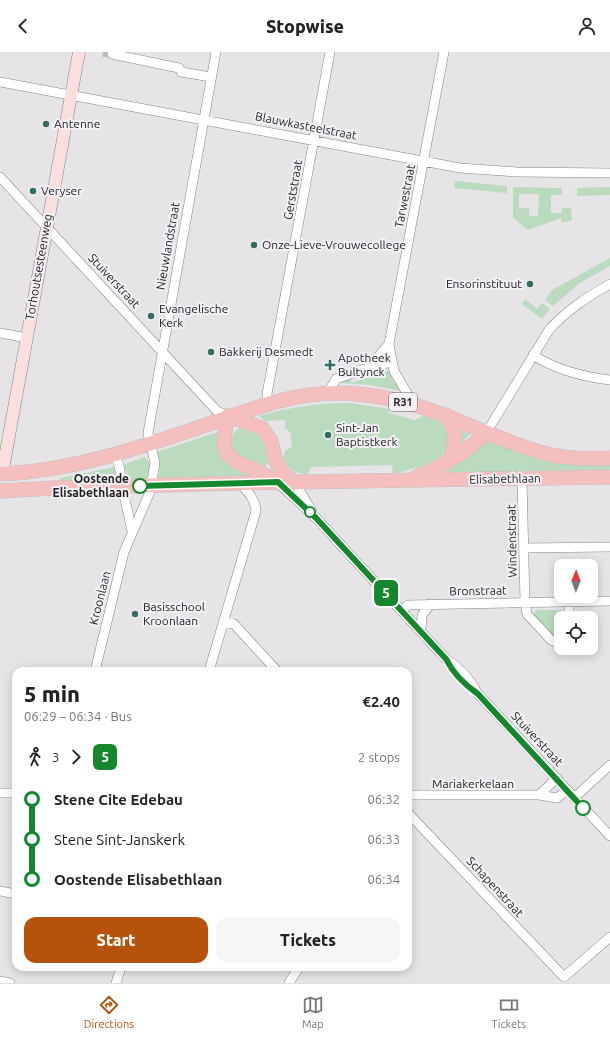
<!DOCTYPE html>
<meta charset="utf-8">
<style>
body{margin:0;font-family:Ubuntu,sans-serif;background:#f6f6f6;color:#222;height:100vh;display:flex;flex-direction:column;font-size:15px;white-space:nowrap}
*{box-sizing:border-box;margin:0}
p{font-size:13px;color:#767676}
.icon{flex:none;width:22px;height:22px;fill:none;stroke:currentColor;stroke-width:2;stroke-linecap:round;stroke-linejoin:round}
.map{position:relative;flex:1;overflow:hidden}
.panel{position:absolute;left:12px;top:615px;width:400px;height:304px;display:flex;flex-direction:column;background:#fff;border-radius:12px;box-shadow:0 2px 10px #0003}
.panel>*{flex:none}
.badge{padding:0 8px;border-radius:6px;font-size:14px;line-height:26px}
.needle{width:26px;rotate:1deg}
.fabs{position:absolute;left:554px;top:507px;display:grid;gap:8px}
.fabs a{display:grid;place-items:center;width:44px;height:44px;border-radius:8px;background:#fff;box-shadow:0 2px 10px #0003;font-size:20px}
.map>.badge{position:absolute;translate:-50% -50%;box-shadow:0 0 0 2px #fff}
.legs{display:flex;align-items:center;gap:6px;height:44px;padding:0 12px;font-size:13px}
.legs p{margin-inline-start:auto}
.head{display:flex;align-items:center;justify-content:space-between;height:68px;padding:0 12px}
h1{font-size:22px;font-weight:800;line-height:30px}
.cta{display:flex;gap:8px;margin-top:auto;padding:8px 12px}
.cta a{flex:1;height:46px;border-radius:12px;background:#b45309;color:#fff;font-size:16px;font-weight:800;line-height:46px;text-align:center}
.cta a+a{background:#f6f6f6;color:#222}
ul{padding:0 12px;list-style:none}
li{display:flex;align-items:center;gap:14px;height:40px;font-size:15px}
li i{display:grid;place-items:center;width:6px;height:100%;margin:0 5px;background:currentColor}
li i::after{content:'';width:10px;height:10px;margin:-5px;border:3px solid;border-radius:50%;background:#fff}
li p{margin-inline-start:auto}
li:first-child i{background:linear-gradient(#0000 50%,currentColor 0)}
li:last-child i{background:linear-gradient(currentColor 50%,#0000 0)}
header{display:flex;justify-content:space-between;align-items:center;height:52px;padding:0 12px;background:#fff;font-size:18px;font-weight:800}
.menu{display:flex;justify-content:space-around;align-items:center;height:56px;border-top:1px solid #e0e0e0;background:#fff;font-size:11px;color:#767676}
.menu a{display:grid;justify-items:center;gap:2px}
.menu .on{color:#b45309}
.map>svg:first-child{display:block}
.green{fill:#bbdbbe;fill-rule:evenodd}
.lines{fill:none;stroke-linecap:round;stroke-linejoin:round}
.street-tunnel{stroke:#bfbcc0;stroke-width:9;stroke-dasharray:9 4.5;stroke-linecap:butt}
.street-casing{stroke:#878489;stroke-width:10}
.secondary-casing{stroke:#878489;stroke-width:13}
.primary-casing{stroke:#c0c0c0;stroke-width:15}
.street{stroke:#fff;stroke-width:9}
.secondary{stroke:#fadfdf;stroke-width:12}
.primary{stroke:#f5bfbe;stroke-width:14}
.line-1-casing{stroke:#fff;stroke-width:9}
.line-1{stroke:#15882e;stroke-width:6}
.poi-dot{fill:#306f5d;stroke:#f4f1f6;stroke-width:1.5}
.stop-1-dot{fill:#fff;stroke:#15882e;stroke-width:2}
.labels{text-anchor:middle;stroke-width:4;stroke-linejoin:round;paint-order:stroke}
.shield{fill:#f4f1f6;stroke:#5e5d60;stroke-width:1}
.shield-label{font-size:11px;font-weight:bold;fill:#1e1d1f}
.poi-label{font-size:12px;fill:#1e1d1f;stroke:#f4f1f6;text-anchor:start}
.street-label{font-size:12px;fill:#1e1d1f;stroke:#f4f1f6}
.stop-label{font-size:12px;font-weight:bold;fill:#1e1d1f;stroke:#f4f1f6;text-anchor:end}
</style>
<header><svg class="icon" aria-label="back" viewBox="0 0 24 24"><path d="M15 5l-7 7 7 7"/></svg>Stopwise<svg class="icon" aria-label="person" viewBox="0 0 24 24"><circle cx="12" cy="8" r="4"/><path d="M4 21q1-7 8-7t8 7"/></svg></header>
<div class="map">
<svg width="610" height="931" viewBox="0 0 610 931">
<rect width="100%" height="100%" fill="#e7e4e8"/>
<!-- green -->
<path class="green" d="M455,129L507,134V141L454,136Z
M513,135L562,136V143H551V161H562V156H571L572,168L562,171L561,166L528,178L513,166ZM519,142H539L538,165L529,163V156H519Z
M610,135V143L577,144V136Z
M610,206V214L580,231L553,254L545,248L552,238Z
M525,247L537,257L542,251L550,257L542,267L522,252Z
M390,318L401,339L369,333L342,331V329L351,325V331Z
M350,351L389,357V361L415,368L425,363C437,368 444,371 452,381L446,401L426,413L393,422L392,413L311,415L308,422C295,422 289,418 283,406L285,399L292,395L290,380L285,376V368L265,369L259,364C290,355 318,351 350,351Z
M243,375C263,377 266,392 270,408L264,416L242,408L230,395C231,385 232,378 243,375Z
M459,377L470,382L461,391Z
M218,380L243,420L253,425L158,427L160,412L157,400Z
M486,388L522,401L610,411V419L443,421Z
M145,405L151,413C150,416 150,420 149,423C141,435 123,425 125,412Z
M115,415L118,427L60,428V426Z
M537,558H561L565,559V566H561V583L552,584L533,562Z"/>
<g class="lines">
<!-- street-tunnel -->
<path class="street-tunnel" d="M103,0L112,2"/>
<!-- street casing -->
<g class="street-casing">
<path id="street" d="M112,2L179,16L181,20L211,25
M0,30L460,116L517,120L610,121
M0,125L217,359L228,364
M0,281L27,286
M533,303C555,317 584,325 610,328
M373,314L377,306L389,292
M327,342L336,327L373,314L392,310
M408,351L407,341L394,319L389,292L444,0
M268,352L267,342L330,0
M486,381L549,278C567,258 587,245 610,232
M115,403L119,413L122,434L132,479
M522,426L525,550L527,562L551,588L561,592
M278,431L316,466L446,607C460,615 470,628 478,642L610,784
M295,431L312,459
M524,496L610,495
M401,559L408,553L610,549
M569,566V550
M223,570L234,572L277,619
M421,580L422,563L431,552
M95,619L124,500L150,440L155,411L148,381L216,0
M209,619L256,459C255,446 248,440 239,431
M0,741H16
M408,743H539L557,746L567,738
M539,743L557,726
M574,746L610,713
M408,761L564,925L610,885
M0,839L16,842
M0,929L10,931
M116,931L121,915
M289,931L299,915"/>
</g>
<!-- secondary casing -->
<g class="secondary-casing">
<path id="secondary" d="M2,422L79,0"/>
</g>
<!-- primary casing -->
<g class="primary-casing">
<path id="primary" d="M446,363C457,382 457,388 450,408
M228,364L262,376L271,389L276,410L283,421L295,431
M228,364C221,398 220,404 253,417C262,420 270,426 278,431
M0,422C72,419 139,396 206,373C251,358 286,342 335,341C373,341 411,350 446,364C480,377 512,393 547,402C568,407 589,407 610,406
M416,425C442,415 466,400 486,381
M0,439L54,436L239,431L610,425"/>
</g>
<!-- street -->
<use href="#street" class="street"/>
<!-- secondary -->
<use href="#secondary" class="secondary"/>
<!-- primary -->
<use href="#primary" class="primary"/>
</g>
<g class="lines">
<!-- line-1 casing -->
<g class="line-1-casing">
<path id="line-1" d="M140,434L278,430L316,466L446,607C453,621 465,633 478,642L583,756"/>
</g>
<!-- line-1 -->
<use href="#line-1" class="line-1"/>
</g>
<!-- markers -->
<g class="poi-dot">
<circle cx="46" cy="72" r="4"/>
<circle cx="33" cy="139" r="4"/>
<circle cx="254" cy="193" r="4"/>
<circle cx="530" cy="232" r="4"/>
<circle cx="151" cy="264" r="4"/>
<circle cx="211" cy="300" r="4"/>
<path d="M328 307h4v4h4v4h-4v4h-4v-4h-4v-4h4z"/>
<circle cx="328" cy="383" r="4"/>
<circle cx="135" cy="562" r="4"/>
</g>
<g class="stop-1-dot">
<circle cx="140" cy="434" r="7"/>
<circle cx="310" cy="460" r="5"/>
<circle cx="583" cy="756" r="7"/>
</g>
<g class="labels">
<!-- shield labels -->
<rect class="shield" x="389" y="341" width="28" height="18" rx="3"/>
<g class="shield-label">
<text x="403" y="354">R31</text>
</g>
<!-- poi labels -->
<g class="poi-label">
<text x="54" y="76">Antenne</text>
<text x="41" y="143">Veryser</text>
<text x="262" y="197">Onze-Lieve-Vrouwecollege</text>
<text x="522" y="236" text-anchor="end">Ensorinstituut</text>
<text x="159" y="261">Evangelische<tspan x="159" dy="14">Kerk</tspan></text>
<text x="219" y="304">Bakkerij Desmedt</text>
<text x="338" y="310">Apotheek<tspan x="338" dy="14">Bultynck</tspan></text>
<text x="336" y="380">Sint-Jan<tspan x="336" dy="14">Baptistkerk</tspan></text>
<text x="143" y="559">Basisschool<tspan x="143" dy="14">Kroonlaan</tspan></text>
</g>
<!-- street labels -->
<g class="street-label">
<text transform="translate(306 74) rotate(11)" y="4">Blauwkasteelstraat</text>
<text transform="translate(293 138) rotate(-80)" y="4">Gerststraat</text>
<text transform="translate(405 144) rotate(-79)" y="4">Tarwestraat</text>
<text transform="translate(168 194) rotate(-80)" y="4">Nieuwlandstraat</text>
<text transform="translate(39 215) rotate(-80)" y="4">Torhoutsesteenweg</text>
<text transform="translate(114 229) rotate(47)" y="4">Stuiverstraat</text>
<text transform="translate(505 427) rotate(-1)" y="4">Elisabethlaan</text>
<text transform="translate(512 489) rotate(-91)" y="4">Windenstraat</text>
<text transform="translate(478 539) rotate(-1)" y="4">Bronstraat</text>
<text transform="translate(100 546) rotate(-76)" y="4">Kroonlaan</text>
<text transform="translate(537 687) rotate(47)" y="4">Stuiverstraat</text>
<text x="473" y="736">Mariakerkelaan</text>
<text transform="translate(495 835) rotate(47)" y="4">Schapenstraat</text>
</g>
<!-- stop labels -->
<g class="stop-label">
<text x="129" y="431">Oostende<tspan x="129" dy="14">Elisabethlaan</tspan></text>
</g>
</g>
</svg>
<div class="fabs">
<a><svg class="needle" viewBox="-14 -14 28 28"><path d="M0-13l5 13h-10z" fill="#e53935"/><path d="M0 13l5-13h-10z" fill="#767676"/></svg></a>
<a><svg class="icon" aria-label="locate" viewBox="0 0 24 24"><circle cx="12" cy="12" r="6"/><path d="M12 2v4M12 18v4M2 12h4M18 12h4"/></svg></a>
</div>
<b class="badge" style="left:386px;top:541px;background:#15882e;color:#fff">5</b>
<section class="panel">
<div class="head"><div><h1>5 min</h1><p>06:29 – 06:34 · Bus</p></div><b>€2.40</b></div>
<div class="legs"><svg class="icon" aria-label="walk" viewBox="0 0 24 24"><circle cx="13" cy="4" r="2"/><path d="M13 8l-2 6 4 7M11 14l-3 7M7 12l3-4h3l4 4"/></svg>3<svg class="icon" aria-label="forward" viewBox="0 0 24 24"><path d="M9 5l7 7-7 7"/></svg><b class="badge" style="background:#15882e;color:#fff">5</b><p>2 stops</p></div>
<ul>
<li><i style="color:#15882e"></i><b>Stene Cite Edebau</b><p>06:32</p></li>
<li><i style="color:#15882e"></i><span>Stene Sint-Janskerk</span><p>06:33</p></li>
<li><i style="color:#15882e"></i><b>Oostende Elisabethlaan</b><p>06:34</p></li>
</ul>
<div class="cta"><a>Start</a><a>Tickets</a></div>
</section>
</div>
<nav class="menu">
<a class="on"><svg class="icon" aria-label="directions" viewBox="0 0 24 24"><path d="M12 3l9 9-9 9-9-9zM9 14v-3h6M13 9l2 2-2 2"/></svg>Directions</a>
<a><svg class="icon" aria-label="map" viewBox="0 0 24 24"><path d="M3 6l6-2 6 2 6-2v14l-6 2-6-2-6 2zM9 4v14M15 6v14"/></svg>Map</a>
<a><svg class="icon" aria-label="tickets" viewBox="0 0 24 24"><path d="M3 7h18v10H3zM15 7v10"/></svg>Tickets</a>
</nav>
